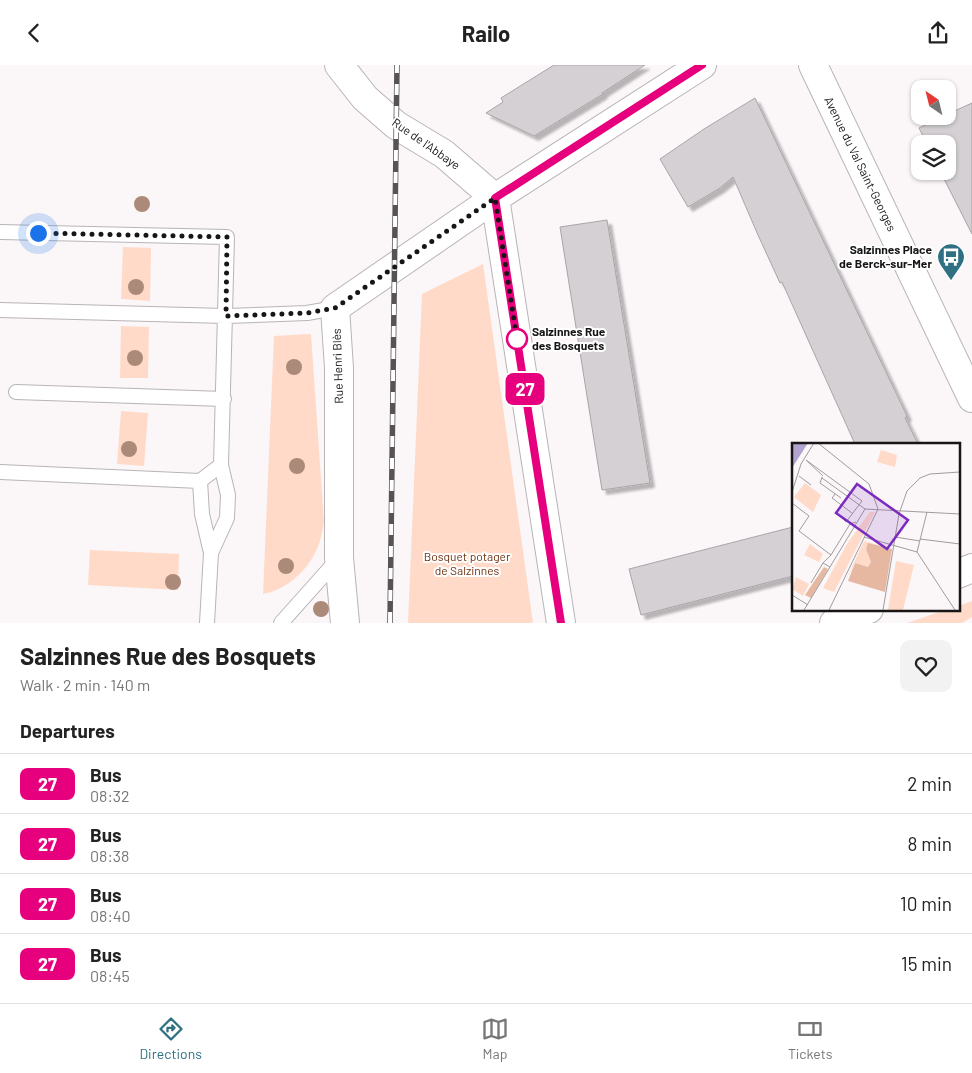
<!DOCTYPE html>
<meta charset="utf-8">
<style>
body{margin:0;font-family:Barlow,sans-serif;background:#f2f2f2;color:#222;height:100vh;display:flex;flex-direction:column;font-size:19px;white-space:nowrap}
*{box-sizing:border-box;margin:0}
p{font-size:16px;color:#767676}
.icon{flex:none;width:28px;height:28px;fill:none;stroke:currentColor;stroke-width:2;stroke-linecap:round;stroke-linejoin:round}
.map{position:relative;height:558px;overflow:hidden}
.drawer{display:flex;flex-direction:column;background:#fff;flex:1}
.drawer>*{flex:none}
.badge{padding:0 10px;border-radius:8px;font-size:18px;line-height:32px}
.needle{width:32px;rotate:325deg}
.fabs{position:absolute;left:911px;top:15px;display:grid;gap:10px}
.fabs a{display:grid;place-items:center;width:45px;height:45px;border-radius:10px;background:#fff;box-shadow:0 1px 4px #0004;font-size:25px}
.you{position:absolute;width:25px;height:25px;margin:-12px;border:4px solid #fff;border-radius:50%;background:#1a73e8;box-shadow:0 0 0 8px #1a73e833}
.map>.badge{position:absolute;translate:-50% -50%;box-shadow:0 0 0 2px #fff}
h2{padding:0 20px;font-size:19px;line-height:45px}
.round{display:grid;place-items:center;flex:none;width:52px;height:52px;border-radius:10px;background:#f2f2f2}
.head{display:flex;align-items:center;justify-content:space-between;height:85px;padding:0 20px}
h1{font-size:24px;font-weight:700;line-height:38px}
ul{padding:0;list-style:none}
li{display:flex;align-items:center;gap:15px;height:60px;padding:0 20px;border-top:1px solid #e0e0e0}
li div{flex:1}
li b{display:block;font-size:19px}
li em{font-style:normal}
li .badge{min-width:55px;font-weight:700;text-align:center}
header{display:flex;justify-content:space-between;align-items:center;height:65px;padding:0 20px;background:#fff;font-size:22px;font-weight:700}
.menu{display:flex;justify-content:space-around;align-items:center;height:70px;border-top:1px solid #e0e0e0;background:#fff;font-size:14px;color:#767676}
.menu a{display:grid;justify-items:center;gap:2px}
.menu .active{color:#2f7083}
.map>svg:first-child{display:block}
.green{fill:#ffdac8}
.building{fill:#d4d0d4;stroke:#a8a4a8;filter:url(#shadow)}
.lines{fill:none;stroke-linecap:round;stroke-linejoin:round}
.service-casing{stroke:#b9b4b6;stroke-width:16}
.minor-casing{stroke:#b9b4b6;stroke-width:30}
.secondary-casing{stroke:#b9b4b6;stroke-width:30}
.service{stroke:#fff;stroke-width:14}
.minor{stroke:#fff;stroke-width:28}
.secondary{stroke:#fff;stroke-width:28}
.rail-casing{stroke:#565354;stroke-width:5.5}
.rail{stroke:#fff;stroke-width:4;stroke-dasharray:11;stroke-linecap:butt}
.tree{fill:#ac8a79}
.line-casing{stroke:#fff;stroke-width:11}
.line{stroke:#e6007e;stroke-width:8}
.walk{stroke:#171515;stroke-width:5;stroke-dasharray:0 9}
.stop-dot{fill:#fff;stroke:#e6007e;stroke-width:2.5}
.labels{text-anchor:middle;stroke-width:4;stroke-linejoin:round;paint-order:stroke}
.street-label{font-size:12px;fill:#171515;stroke:#fff}
.poi-label{font-size:12px;font-weight:bold;fill:#171515;stroke:#fff;text-anchor:end}
.stop-label{font-size:12px;font-weight:bold;fill:#171515;stroke:#fff;text-anchor:start}
.park-label{font-size:12px;fill:#6b3211;stroke:#fff}
.inset-road{fill:none;stroke:#a09c9d;stroke-width:1}
.view{fill:#7b2cbf;fill-opacity:0.15;stroke:#7b2cbf;stroke-width:2.5}
.inset-edge{fill:none;stroke:#171515;stroke-width:2.5}
</style>
<header><svg class="icon" aria-label="back" viewBox="0 0 24 24"><path d="M15 5l-7 7 7 7"/></svg>Railo<svg class="icon" aria-label="share" viewBox="0 0 24 24"><path d="M12 15V3M7 8l5-5 5 5M5 13v7h14v-7"/></svg></header>
<div class="map">
<svg width="972" height="558" viewBox="0 0 972 558">
<defs>
<filter id="shadow"><feDropShadow dx="4.5" dy="4.5" stdDeviation="1" flood-color="#0004"/></filter>
</defs>
<rect width="100%" height="100%" fill="#fbf6f8"/>
<!-- green -->
<path class="green" d="M123,182L151,183L150,236L121,234Z
M483,199L533,558H408L422,229Z
M121,261L149,262L148,313H120Z
M311,269L324,457C322,468 320,479 315,488C306,507 284,526 263,529L274,271Z
M121,346L148,348L144,401L117,399Z
M90,485L179,489L178,525L88,520Z
M972,536V552L962,558H907L948,544H958V541Z"/>
<!-- building -->
<path class="building" d="M554,0H645L602,28L603,29L534,71L486,48L503,37L501,33Z
M755,33L907,351L905,353L918,379H855L782,217L780,218L758,170L733,112L720,123L688,142L660,94L704,64Z
M972,38V169L940,106H948V79H927L919,63L943,51H948V49Z
M607,155L650,418L602,425L560,162Z
M793,462V511L641,550L629,504Z"/>
<g class="lines">
<!-- service casing -->
<g class="service-casing">
<path id="service" d="M0,167L227,172L221,400L228,430L227,453L211,488
M0,245L226,251L307,248L335,243
M16,327L224,334
M0,407L200,416
M207,558L211,488L202,449L200,416L221,400
M281,558L339,493"/>
</g>
<!-- minor casing -->
<g class="minor-casing">
<path id="minor" d="M339,0L365,33L396,60L444,89L495,133
M495,133L561,558
M958,509L972,503
M345,558L339,493V303L335,243L495,133L702,0
M834,558L869,544"/>
</g>
<!-- secondary casing -->
<g class="secondary-casing">
<path id="secondary" d="M813,0L972,333"/>
</g>
<!-- service -->
<use href="#service" class="service"/>
<!-- minor -->
<use href="#minor" class="minor"/>
<!-- secondary -->
<use href="#secondary" class="secondary"/>
<!-- rail casing -->
<g class="rail-casing">
<path id="rail" d="M390,558L397,0"/>
</g>
<!-- rail -->
<use href="#rail" class="rail"/>
</g>
<!-- trees -->
<g class="tree">
<circle cx="142" cy="139" r="8"/>
<circle cx="136" cy="222" r="8"/>
<circle cx="135" cy="293" r="8"/>
<circle cx="294" cy="302" r="8"/>
<circle cx="129" cy="384" r="8"/>
<circle cx="297" cy="401" r="8"/>
<circle cx="286" cy="501" r="8"/>
<circle cx="173" cy="517" r="8"/>
<circle cx="321" cy="544" r="8"/>
</g>
<g class="lines">
<!-- line casing -->
<g class="line-casing">
<path id="line" d="M561,558L495,133L702,0"/>
</g>
<!-- line -->
<use href="#line" class="line"/>
<!-- walk -->
<path class="walk" d="M38,168L227,172L226,251L307,248L335,243L495,133L517,274"/>
</g>
<!-- icons -->
<defs>
<g id="bus-pin" transform="scale(1.4375)"><path d="M0 17L-7.5 6A9.5 9.5 0 1 1 7.5 6Z" fill="#2f7083" stroke="#fff"/><path d="M-5-6H5V4H4V6H2V4H-2V6H-4V4H-5ZM-3.5-4V0h7V-4ZM-3.5 1.2v1.5H-2V1.2ZM2 1.2v1.5H3.5V1.2Z" fill="#fff"/></g>
</defs>
<g fill-rule="evenodd">
<use href="#bus-pin" x="951" y="192"/>
</g>
<!-- markers -->
<circle class="stop-dot" cx="517" cy="274" r="10"/>
<g class="labels">
<!-- street labels -->
<g class="street-label">
<text transform="translate(426 79) rotate(35)" y="4">Rue de l'Abbaye</text>
<text transform="translate(860 99) rotate(64)" y="4">Avenue du Val Saint-Georges</text>
<text transform="translate(338 301) rotate(-92)" y="4">Rue Henri Blès</text>
</g>
<!-- poi labels -->
<g class="poi-label">
<text x="932" y="189">Salzinnes Place<tspan x="932" dy="14">de Berck-sur-Mer</tspan></text>
</g>
<!-- stop labels -->
<g class="stop-label">
<text x="532" y="271">Salzinnes Rue<tspan x="532" dy="14">des Bosquets</tspan></text>
</g>
<!-- park labels -->
<g class="park-label">
<text x="467" y="496">Bosquet potager<tspan x="467" dy="14">de Salzinnes</tspan></text>
</g>
</g>
<!-- overview -->
<g transform="translate(792 378)">
<rect width="168" height="168" fill="#fbf6f8"/>
<path d="M89,7L105,12L103,24L85,19ZM13,40L29,52L21,69L2,54ZM78,69H83L42,149L31,145L55,101ZM72,98L100,106L76,101L74,106L79,119L76,124L63,120L54,137ZM18,101L31,111L27,119L12,112ZM104,118L122,122L111,167H96ZM4,134L17,141L11,153L0,146Z" fill="#ffdac8"/>
<path d="M76,100L100,106L93,149L56,138L63,120L76,124L79,119L74,106ZM32,124L36,126L19,155L13,152Z" fill="#e6b8a1"/>
<path d="M0,0H16L0,25Z" fill="#b3a4cf"/>
<path class="inset-road" d="M26,0L77,41L86,66M7,33L19,42M31,33L14,17L70,58L54,79L50,75M30,34L28,40L49,55M30,35L73,66M0,49L9,21L22,0M43,51L40,55L60,70M0,60L17,73L7,88L39,112L58,81L64,79M72,94L125,109M103,94L128,98M128,96L168,101M125,109L163,167M125,109L135,69M38,124L31,120L39,112M19,140L31,120M0,152L16,162M12,167L73,66L168,71M37,167L86,66M91,167L107,71L115,48L128,35L138,31L168,29"/>
<path class="view" d="M65,41L116,77L95,106L44,70Z"/>
<rect width="168" height="168" class="inset-edge"/>
</g>
</svg>
<div class="fabs">
<a><svg class="needle" viewBox="-14 -14 28 28"><path d="M0-13l5 13h-10z" fill="#e53935"/><path d="M0 13l5-13h-10z" fill="#767676"/></svg></a>
<a><svg class="icon" aria-label="layers" viewBox="0 0 24 24"><path d="M12 4l9 5-9 5-9-5zM3 14l9 5 9-5"/></svg></a>
</div>
<div class="you" style="left:38px;top:168px"></div>
<b class="badge" style="left:525px;top:324px;background:#e6007e;color:#fff">27</b>
</div>
<section class="drawer">
<div class="head"><div><h1>Salzinnes Rue des Bosquets</h1><p>Walk · 2 min · 140 m</p></div><a class="round"><svg class="icon" aria-label="heart" viewBox="0 0 24 24"><path d="M12 20l-8-8c-3-5 5-10 8-4 3-6 11-1 8 4z"/></svg></a></div>
<h2>Departures</h2>
<ul>
<li><span class="badge" style="background:#e6007e;color:#fff">27</span><div><b>Bus</b><p>08:32</p></div><em>2 min</em></li>
<li><span class="badge" style="background:#e6007e;color:#fff">27</span><div><b>Bus</b><p>08:38</p></div><em>8 min</em></li>
<li><span class="badge" style="background:#e6007e;color:#fff">27</span><div><b>Bus</b><p>08:40</p></div><em>10 min</em></li>
<li><span class="badge" style="background:#e6007e;color:#fff">27</span><div><b>Bus</b><p>08:45</p></div><em>15 min</em></li>
</ul>
</section>
<nav class="menu">
<a class="active"><svg class="icon" aria-label="directions" viewBox="0 0 24 24"><path d="M12 3l9 9-9 9-9-9zM9 14v-3h6M13 9l2 2-2 2"/></svg>Directions</a>
<a><svg class="icon" aria-label="map" viewBox="0 0 24 24"><path d="M3 6l6-2 6 2 6-2v14l-6 2-6-2-6 2zM9 4v14M15 6v14"/></svg>Map</a>
<a><svg class="icon" aria-label="tickets" viewBox="0 0 24 24"><path d="M3 7h18v10H3zM15 7v10"/></svg>Tickets</a>
</nav>
